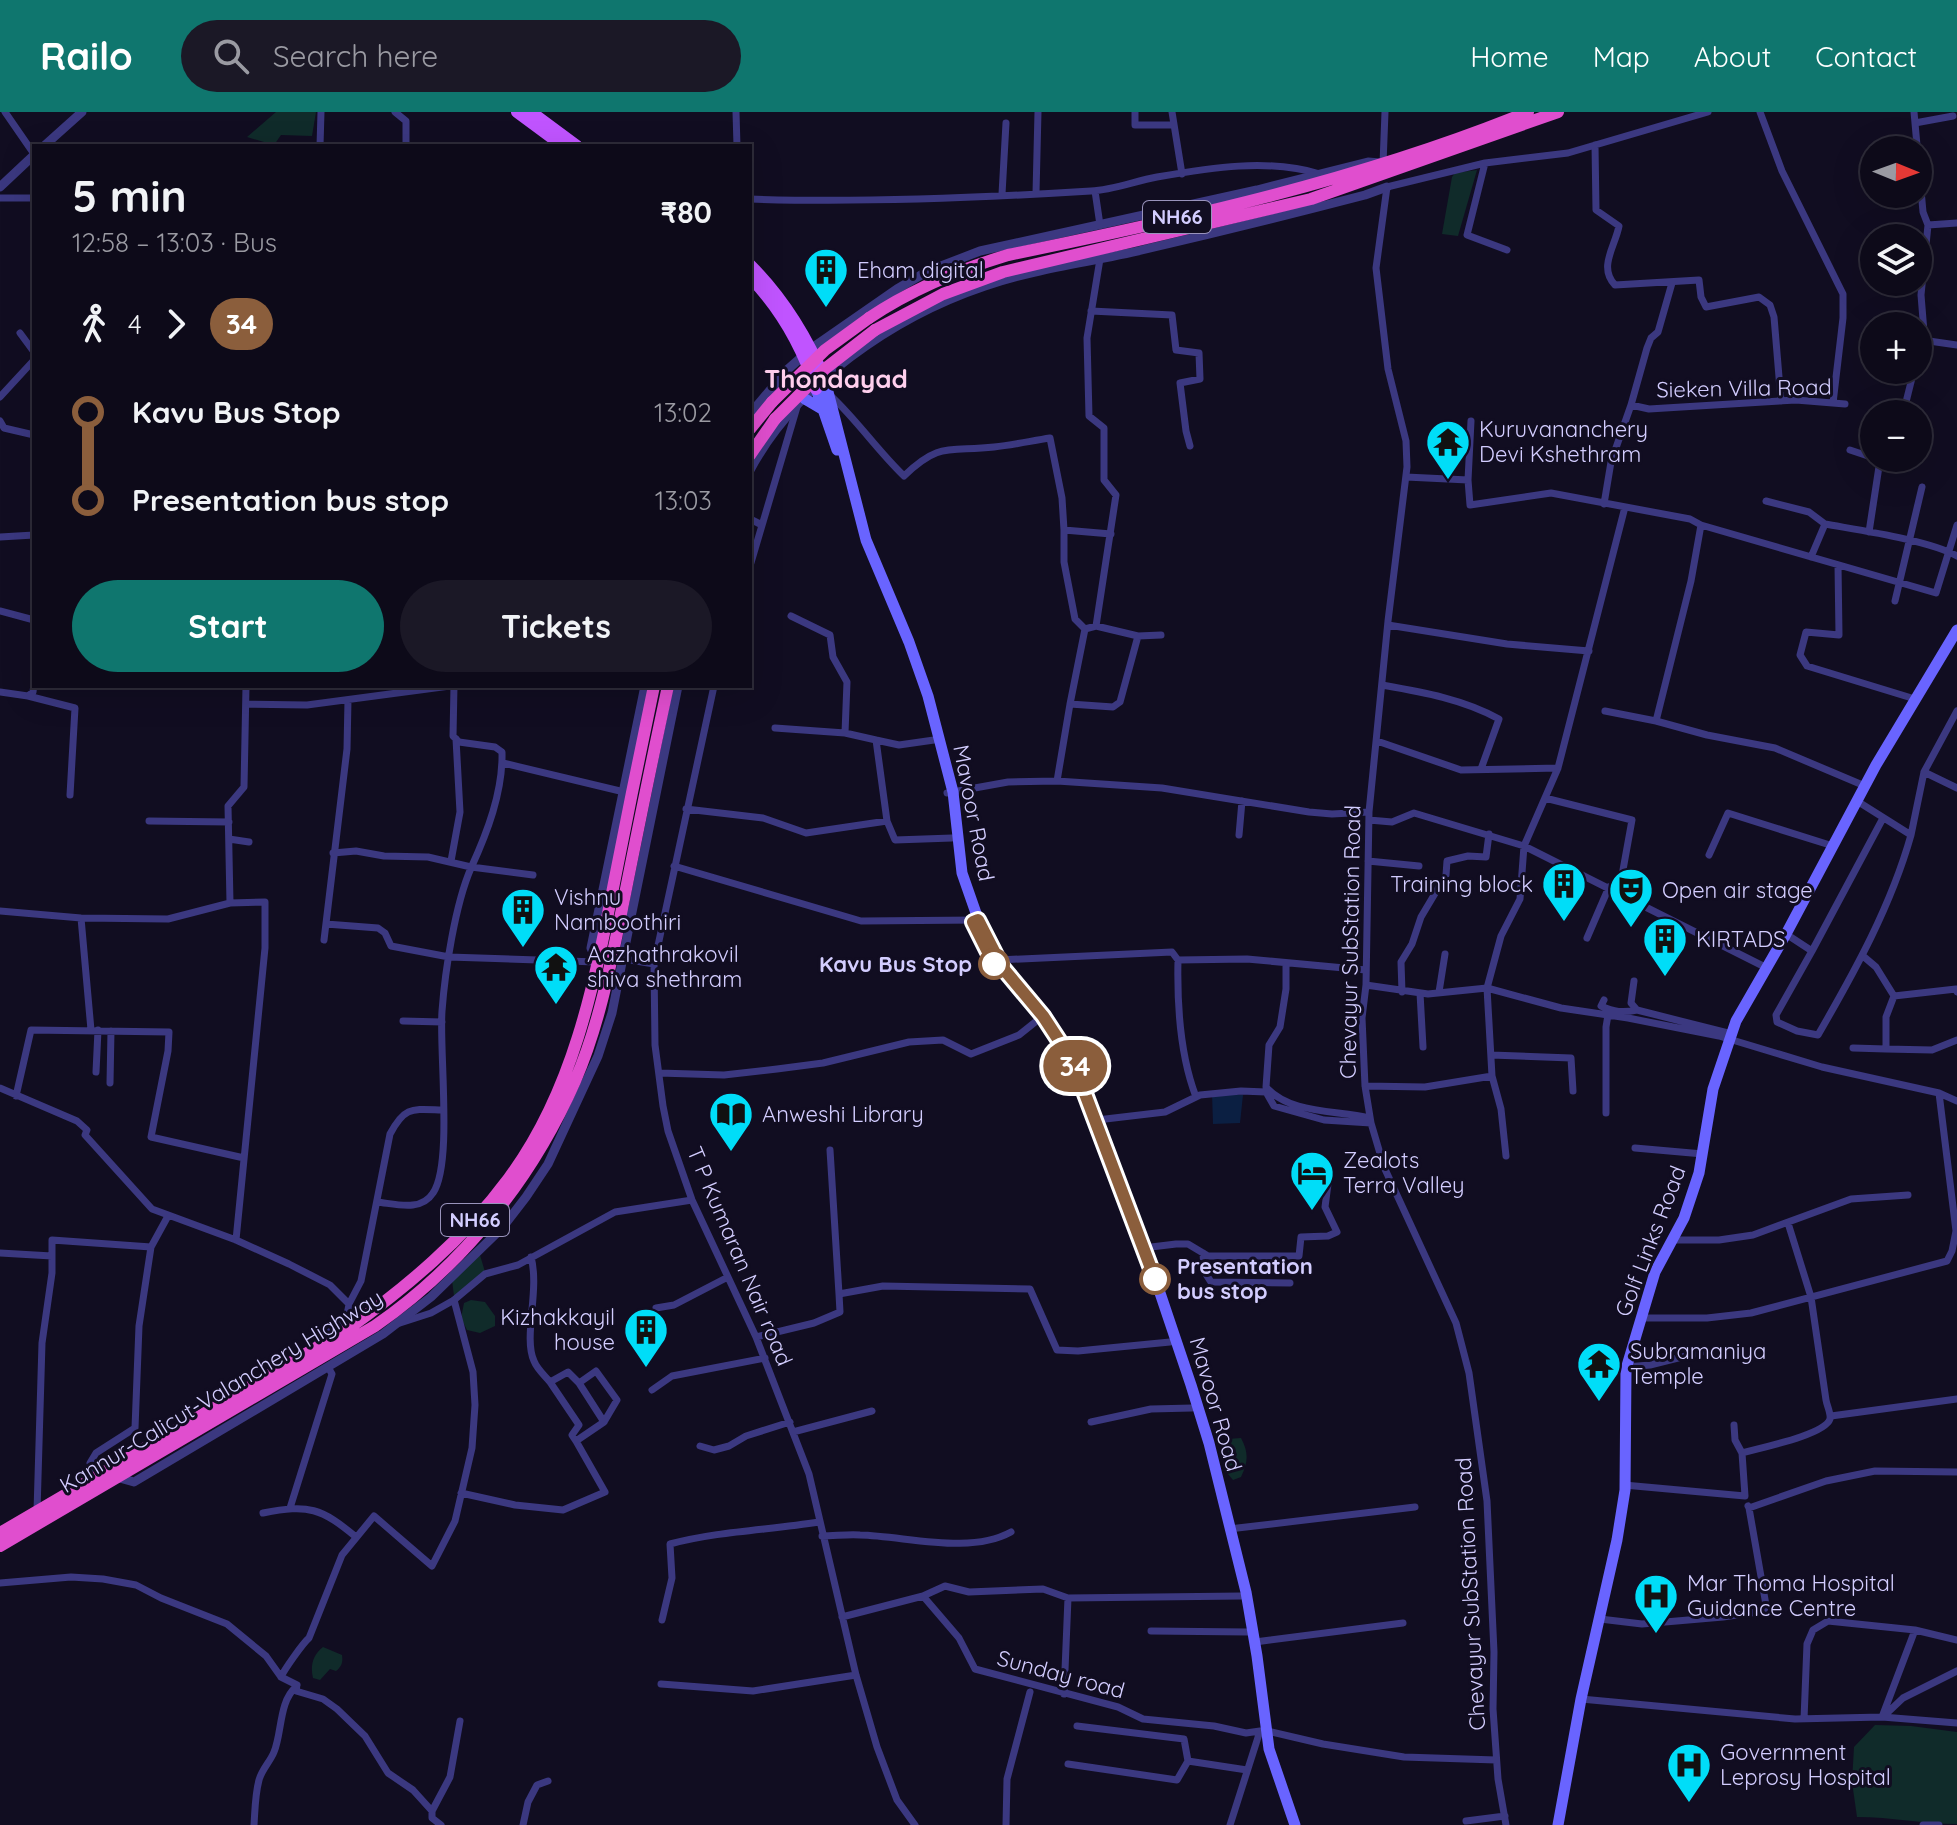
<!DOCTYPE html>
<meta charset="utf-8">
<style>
body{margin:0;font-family:Quicksand,sans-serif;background:#1b1826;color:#f1f3f6;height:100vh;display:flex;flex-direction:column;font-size:30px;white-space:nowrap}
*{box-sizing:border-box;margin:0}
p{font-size:26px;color:#9a9aa2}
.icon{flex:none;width:44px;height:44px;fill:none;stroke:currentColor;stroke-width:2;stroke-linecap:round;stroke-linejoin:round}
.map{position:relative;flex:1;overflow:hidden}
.panel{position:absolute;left:32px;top:32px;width:720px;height:544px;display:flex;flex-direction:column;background:#0d0a19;border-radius:0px;box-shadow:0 8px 32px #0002,0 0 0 2px #2d2b38}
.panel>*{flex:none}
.badge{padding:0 16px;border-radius:26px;font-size:28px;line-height:52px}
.needle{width:52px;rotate:91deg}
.fabs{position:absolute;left:1860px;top:24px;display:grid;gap:16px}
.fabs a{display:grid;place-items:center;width:72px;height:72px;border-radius:50%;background:#0d0a19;box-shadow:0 8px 32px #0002,0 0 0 2px #2d2b38;font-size:40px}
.map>.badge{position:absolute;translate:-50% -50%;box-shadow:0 0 0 4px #fff}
.legs{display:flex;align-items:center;gap:12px;height:88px;padding:0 40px;font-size:26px}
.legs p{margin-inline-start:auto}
.overview{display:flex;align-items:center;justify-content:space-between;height:136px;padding:0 40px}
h1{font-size:44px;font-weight:800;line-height:60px}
.button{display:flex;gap:16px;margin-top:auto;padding:16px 40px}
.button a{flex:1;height:92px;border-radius:48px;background:#0f766e;color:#fff;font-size:32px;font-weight:800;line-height:92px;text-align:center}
.button a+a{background:#1b1826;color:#f1f3f6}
ul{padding:0 40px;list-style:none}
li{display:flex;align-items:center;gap:28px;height:88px;font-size:30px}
li i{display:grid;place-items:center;width:12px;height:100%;margin:0 10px;background:currentColor}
li i::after{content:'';width:20px;height:20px;margin:-10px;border:6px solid;border-radius:50%;background:#0d0a19}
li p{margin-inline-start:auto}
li:first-child i{background:linear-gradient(#0000 50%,currentColor 0)}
li:last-child i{background:linear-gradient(currentColor 50%,#0000 0)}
header{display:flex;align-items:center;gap:48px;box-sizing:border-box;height:112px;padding:0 40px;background:#0f766e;color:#fff}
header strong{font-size:38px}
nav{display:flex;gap:44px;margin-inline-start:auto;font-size:28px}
.search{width:560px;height:72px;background:#1b1826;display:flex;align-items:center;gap:20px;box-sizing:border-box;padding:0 28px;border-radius:44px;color:#9a9aa2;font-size:30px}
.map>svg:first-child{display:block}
.green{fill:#102b2a}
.water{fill:#0b1f42}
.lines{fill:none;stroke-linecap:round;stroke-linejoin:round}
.minor{stroke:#3b3880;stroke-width:7}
.tertiary{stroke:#3b3880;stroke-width:9}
.secondary{stroke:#6964ff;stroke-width:11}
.primary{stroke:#c054ff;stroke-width:12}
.trunk{stroke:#e04ece;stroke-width:12}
.trunk-bridge{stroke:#e04ece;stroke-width:12}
.line-1-casing{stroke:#fff;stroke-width:18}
.line-1{stroke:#8b5e3c;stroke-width:12}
.stop-1-dot{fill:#fff;stroke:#8b5e3c;stroke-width:4}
.labels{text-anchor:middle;stroke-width:6;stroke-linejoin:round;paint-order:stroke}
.shield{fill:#110d21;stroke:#9993bc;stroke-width:2}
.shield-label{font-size:20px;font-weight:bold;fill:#d3cdff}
.poi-label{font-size:22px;fill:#d3cdff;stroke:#110d21;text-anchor:start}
.street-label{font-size:22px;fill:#d3cdff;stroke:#110d21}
.stop-label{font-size:22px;font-weight:bold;fill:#d3cdff;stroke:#110d21;text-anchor:end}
.quarter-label{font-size:26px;font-weight:bold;fill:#ffcfed;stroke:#110d21}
</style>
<header>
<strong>Railo</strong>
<div class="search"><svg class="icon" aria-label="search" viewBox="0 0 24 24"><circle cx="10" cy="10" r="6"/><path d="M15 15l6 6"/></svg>Search here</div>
<nav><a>Home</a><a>Map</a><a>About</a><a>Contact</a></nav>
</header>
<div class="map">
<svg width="1957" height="1713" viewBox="0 0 1957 1713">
<rect width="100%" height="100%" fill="#110d21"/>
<!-- green -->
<path class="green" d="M276,0H316L312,24L281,23L274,33L247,25Z
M1477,58L1458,124L1442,122L1452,65L1455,61Z
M480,1143L485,1160L454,1184L451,1160Z
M471,1188L485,1190L495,1204V1214L480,1221L467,1218L461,1206L464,1191Z
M1241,1326C1249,1341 1248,1350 1241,1365L1233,1368L1228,1362V1327Z
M323,1535L342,1543C343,1550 342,1554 336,1559L330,1557L320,1568L313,1566C310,1553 313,1543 323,1535Z
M1875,1613L1911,1614L1957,1620V1712C1923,1712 1891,1705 1857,1705L1852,1670L1854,1635Z"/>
<!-- water -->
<path class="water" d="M1212,981L1243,983L1240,1011L1213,1012Z"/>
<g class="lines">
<!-- minor -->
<path class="minor" d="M5,0L34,42
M395,0L406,9V34
M736,0L737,34
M1135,0V13H1173
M1172,0L1182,62
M1760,0L1782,59L1843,182V206L1833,291
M1914,0L1923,100L1928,113L1921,183L1924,220L1918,244
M1915,11L1953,4
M1595,33L1596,98L1619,114C1615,135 1598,155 1615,173L1699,168L1701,185L1706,195L1759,185L1770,193L1774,205L1781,289
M320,34L321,0
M1485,51L1467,123L1507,138
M1383,52L1385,0
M1095,79L1100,113
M1036,81L1038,0
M1002,82L1006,11
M0,86H34
M750,87C864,91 978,86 1091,79C1113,78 1135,69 1157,65C1209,56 1268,46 1320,62
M1928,113L1957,111
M1672,171L1658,220L1651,226L1647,236L1631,293L1649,297L1796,288L1845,292
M1091,199L1172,203L1176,238L1199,241L1200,267L1180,271L1186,319L1190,334
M20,221L34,240
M1922,228L1957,233
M830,283C857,308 877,338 904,364C940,329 950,340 994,335C1013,333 1031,329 1050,326L1062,386L1064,418L1111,422
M0,285L34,248
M1903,302L1914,258
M0,309L4,316L34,323
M1850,338L1874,346
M1406,365L1468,368L1470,393L1551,381L1690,407L1701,413L1691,469L1656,609L1707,623L1775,636L1865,674
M1468,368L1471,309
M1766,389L1809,400L1825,412
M1604,392L1611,350L1631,293
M750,407L762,413
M1701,413L1936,481L1957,413
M1064,418V450L1075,507L1085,517
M1869,420L1880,348L1874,346
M0,425L34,423
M1811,445L1825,412C1858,418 1929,428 1957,444
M1838,453L1839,523L1806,520L1800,543L1807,554L1915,587
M750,454L797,295
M1895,489L1922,375
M0,499L34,508
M791,504L830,523L833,545L847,570L845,621
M1388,513L1507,532L1589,539
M1096,514L1116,383L1104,368V316L1089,304L1087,226L1100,147
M1382,573C1422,580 1463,587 1499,607L1481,657
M714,574L654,852L655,933L663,994L668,1019L692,1088L756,1225L809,1362L856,1563L877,1635L897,1688L915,1713
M0,580L28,584L33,580L34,572
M28,584L75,596L70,683
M246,592L307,593L450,574
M1070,592L1085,517L1096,514L1138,524
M1605,599L1656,609
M775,616L845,621L876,628
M1377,629L1461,658L1558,656
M503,651L620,679
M1924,660L1957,599
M1057,669L1162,676L1309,700L1332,702L1369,700
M947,681L1008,670L1057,669L1070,592L1113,595L1120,590L1138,524L1161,523
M1545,686L1632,708L1619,780
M1857,689L1911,723L1924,660L1957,676
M686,697L763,706L806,721L887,709L895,728L952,726
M1369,708L1392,710L1414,701L1524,734L1767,856
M149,709L229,710
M887,709L876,628L899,633L934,628
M1239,723L1242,689
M229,727L249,730
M333,741L356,739L384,744L428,745L471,755L533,763
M1709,743L1728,701L1833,734
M451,749L460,700L456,627
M1368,749L1419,754
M674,754L861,809L978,808
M0,799L81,806L168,807L230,791
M81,806L91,918
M326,812L378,816L385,821L391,834L449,845L597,850
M1786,822L1812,839L1776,903L1777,910L1797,919L1818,923C1855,859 1891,794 1911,723
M1587,826L1609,775
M324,828L347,637L348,588
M1812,839L1882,708
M1863,844L1876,855L1894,884
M624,847L654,852
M998,848L1172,840L1178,848L1247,847L1366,858
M1178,848C1177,892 1180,943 1196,985
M1286,851V877L1280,915L1269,933L1266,975C1290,1002 1336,998 1369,1006
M1634,869L1631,891L1637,898L1732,922
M1366,873L1428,882L1487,876L1561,896L1628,906L1719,924L1822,955L1939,981L1957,989
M1402,880L1401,850L1412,832L1421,805L1446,763L1447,749L1468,744L1486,745L1489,722
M1439,880L1445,842
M1420,881L1423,935
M1894,884L1886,905V937L1932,938L1957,928
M1894,884L1956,877L1957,880
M1604,888L1601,894C1614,900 1623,901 1637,898
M403,909L442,910
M1853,936L1886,937
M1491,943L1571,946L1573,979
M96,960L98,918
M659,961L724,963L777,957L823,951L909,930L943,928L971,942L1019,923L1039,907
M110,971L111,919
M1365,974L1425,975L1492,964
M0,976L77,1009L87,1018L85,1023L152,1097L236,1128L289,1152L330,1173L349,1192C347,1211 335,1217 319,1226L317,1235
M16,984L31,918L169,920L168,939L151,1025L244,1046
M1606,1001V915L1608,903
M1097,1008L1165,1000L1200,983L1241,979L1266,980L1274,994L1324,1008L1371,1011
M1635,1036L1703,1042
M830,1038L839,1182
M1506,1044L1501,997L1492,964L1487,876L1501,824L1520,787L1524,734L1558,656L1625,395
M377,1090C396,1092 421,1100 433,1081C453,1052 439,939 442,899C445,859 455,793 471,756C487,721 503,680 502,640L495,635L459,630L453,624L454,574
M236,1128L265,836V790L230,791L228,694L244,675L246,574
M1672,1128H1719L1753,1123L1851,1087L1908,1083
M1143,1136L1176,1132H1188L1208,1144H1299L1301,1125L1328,1124L1337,1120L1325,1095L1328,1072L1315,1071
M0,1141L52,1144
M1203,1141L1204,1159L1211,1170L1290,1171
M531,1145C540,1178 523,1225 534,1249C537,1257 545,1264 550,1270
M349,1192L361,1169L390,1022C405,994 412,997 442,998
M656,1196L674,1193L728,1165
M1641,1206H1707L1751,1201L1947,1149L1952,1139L1956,1119L1939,981
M400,1211L431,1201L454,1188L485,1162L518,1153L615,1100L692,1088
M756,1225L814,1211L840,1200L839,1182L883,1174L1030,1177L1057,1238L1078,1239L1170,1230
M1626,1255L1650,1253L1702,1240
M579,1271L604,1310
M652,1278L672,1264L765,1246
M1831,1304L1957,1287
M1091,1310L1151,1297L1192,1296
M1734,1313L1735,1328L1742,1341
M793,1320L872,1299
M700,1334L714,1338L729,1334L746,1324L790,1310
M98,1362L90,1351L96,1341L135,1316L139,1214L151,1135L168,1104
M1624,1373L1745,1384L1742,1341C1759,1336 1825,1323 1830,1307C1831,1301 1827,1294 1826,1288L1811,1185L1788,1111
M461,1381L515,1393L563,1398L605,1380L576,1329L604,1310L617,1288L596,1259L579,1271L568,1260L550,1270L579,1313L572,1323L576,1329
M1748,1394L1749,1396L1826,1369L1875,1359L1957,1360
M290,1396L332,1262L328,1255
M37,1399L42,1231L52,1161V1128L151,1135
M263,1401C309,1392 321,1396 356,1425
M1229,1417L1415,1395
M822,1424C835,1424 848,1422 860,1423C906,1424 969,1443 1011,1420
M0,1471L71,1465L103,1467L136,1473L161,1486L227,1512L266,1544L281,1565L297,1573
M923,1484L945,1474L969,1480L1043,1477L1068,1486
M842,1505L923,1484L959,1526L975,1557L1118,1595L1143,1607L1214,1614L1246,1621L1260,1619L1230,1713
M1600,1507L1642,1512L1723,1505L1764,1499L1766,1493L1749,1396
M662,1508L672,1466L670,1432C719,1419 769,1418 819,1410
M1151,1519L1248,1520
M1255,1530L1403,1511
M281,1565C284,1558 303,1531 309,1526L342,1443L374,1404L432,1454L455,1409L472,1336L475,1293L473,1260L454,1188
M661,1572L753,1579L856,1563
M297,1573L296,1579L323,1587L337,1597L365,1624L388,1661L413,1678L432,1699
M1064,1582L1068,1486L1241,1484
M1581,1587L1795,1607L1882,1605L1957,1611
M1884,1604L1903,1586L1957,1559
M1882,1605L1915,1518
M1804,1607L1807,1532L1813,1518L1828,1509L1915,1518L1957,1528
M1077,1614L1184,1627L1188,1649
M1267,1619L1323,1632L1404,1645L1496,1648
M1068,1652L1177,1668L1188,1649L1247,1658
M1466,1709L1505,1704
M254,1713C255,1698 255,1683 259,1668C262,1657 270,1650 274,1640C282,1621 279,1589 296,1575
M441,1713L432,1706V1699L450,1665L460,1609
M523,1713L528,1690L537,1673L548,1669
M1006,1713L1007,1667L1030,1580
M1506,1713L1498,1667L1493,1597L1494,1540L1487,1389L1469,1261L1456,1211L1384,1055L1371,1011L1365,974L1362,906L1366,873L1369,700L1388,509L1407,355L1406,329L1388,257L1376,156L1387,75L1485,51L1568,41L1708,0
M1923,1713H1939"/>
<!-- tertiary -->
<path class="tertiary" d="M44,34L82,0
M0,75L34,43
M750,302L787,258L812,236L897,177L928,159L980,139L1257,78L1368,50L1380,51
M750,358C797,271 893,205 985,174C1037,156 1093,150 1146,137C1219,120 1292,102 1365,83L1387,75
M627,804L632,800L678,574
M597,850L591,836L645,574
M116,1365L134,1370L383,1222L431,1185L503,1115L526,1085L548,1052L598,944L612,901L632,800"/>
<!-- secondary -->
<path class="secondary" d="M825,268L866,428L909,530L928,584L953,680L962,761L977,804L1002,855L1043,904L1073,950L1156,1169L1191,1273L1209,1331L1246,1480L1257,1544L1269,1637L1295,1713
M816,277L837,338
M805,287L822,297
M1558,1713L1581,1587L1617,1428L1625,1378L1626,1257L1655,1160L1684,1106L1699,1061L1713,977L1736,909L1786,822L1876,653L1957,518"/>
<!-- primary -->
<path class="primary" d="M517,0L563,34
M531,0L577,34
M750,153C783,186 807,225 825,268
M750,165C781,197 802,234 816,277"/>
<!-- trunk -->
<path class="trunk" d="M869,206C912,177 958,158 1008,143C1184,107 1361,68 1528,0
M875,218L943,182L1003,160L1311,87L1558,0
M750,317L772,290
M750,343L775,307
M0,1421L345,1219C407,1175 463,1128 509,1066C573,980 594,874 614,771C627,705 640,640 654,574
M0,1434L375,1214C463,1153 532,1067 575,969C601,909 612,845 625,782C639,712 653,643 668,574"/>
<!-- trunk-bridge -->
<path class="trunk-bridge" d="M772,290L825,238L869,206
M775,307L826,256L875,218"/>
</g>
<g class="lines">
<!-- line-1 casing -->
<g class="line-1-casing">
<path id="line-1" d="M994,852L973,810L978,808L1002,855L1043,904L1073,950L1155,1167"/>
</g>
<!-- line-1 -->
<use href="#line-1" class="line-1"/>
</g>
<!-- icons -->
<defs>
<g id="building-pin" transform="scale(2.3)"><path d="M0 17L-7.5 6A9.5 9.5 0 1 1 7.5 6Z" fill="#00ddf8" stroke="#110d21"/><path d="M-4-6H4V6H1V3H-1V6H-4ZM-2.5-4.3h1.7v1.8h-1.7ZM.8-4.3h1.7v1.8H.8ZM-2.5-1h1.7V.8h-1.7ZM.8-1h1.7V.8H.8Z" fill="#111"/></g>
<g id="temple-pin" transform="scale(2.3)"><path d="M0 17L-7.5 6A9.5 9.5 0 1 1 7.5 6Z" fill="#00ddf8" stroke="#110d21"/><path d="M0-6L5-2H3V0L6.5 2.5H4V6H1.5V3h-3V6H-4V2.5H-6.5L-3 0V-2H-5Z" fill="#111"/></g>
<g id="theatre-pin" transform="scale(2.3)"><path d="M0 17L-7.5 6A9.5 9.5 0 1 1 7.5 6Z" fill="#00ddf8" stroke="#110d21"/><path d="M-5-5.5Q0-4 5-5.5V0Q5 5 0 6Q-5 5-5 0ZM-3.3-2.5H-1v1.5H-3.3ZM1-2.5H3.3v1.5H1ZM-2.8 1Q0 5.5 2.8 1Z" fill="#111"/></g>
<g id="library-pin" transform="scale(2.3)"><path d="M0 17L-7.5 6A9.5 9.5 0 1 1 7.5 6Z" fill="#00ddf8" stroke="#110d21"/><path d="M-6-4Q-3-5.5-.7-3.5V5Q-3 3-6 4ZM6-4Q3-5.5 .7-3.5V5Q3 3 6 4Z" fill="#111"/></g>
<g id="hotel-pin" transform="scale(2.3)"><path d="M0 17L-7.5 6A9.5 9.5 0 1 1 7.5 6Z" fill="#00ddf8" stroke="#110d21"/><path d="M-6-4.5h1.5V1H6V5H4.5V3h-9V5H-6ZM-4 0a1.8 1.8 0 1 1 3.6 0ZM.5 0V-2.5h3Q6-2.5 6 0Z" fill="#111"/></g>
<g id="hospital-pin" transform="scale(2.3)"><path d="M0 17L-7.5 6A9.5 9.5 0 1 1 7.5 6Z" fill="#00ddf8" stroke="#110d21"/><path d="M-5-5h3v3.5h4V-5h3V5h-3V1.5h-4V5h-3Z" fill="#111"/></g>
</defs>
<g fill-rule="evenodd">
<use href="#building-pin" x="826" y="158"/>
<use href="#temple-pin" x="1448" y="330"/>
<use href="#building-pin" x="1564" y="772"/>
<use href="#theatre-pin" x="1631" y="778"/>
<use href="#building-pin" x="523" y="798"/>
<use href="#building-pin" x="1665" y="827"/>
<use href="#temple-pin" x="556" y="855"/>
<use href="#library-pin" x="731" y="1002"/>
<use href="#hotel-pin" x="1312" y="1061"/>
<use href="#building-pin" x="646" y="1218"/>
<use href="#temple-pin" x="1599" y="1252"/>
<use href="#hospital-pin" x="1656" y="1484"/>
<use href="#hospital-pin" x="1689" y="1653"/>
</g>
<!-- markers -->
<g class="stop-1-dot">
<circle cx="994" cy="852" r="14"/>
<circle cx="1155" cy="1167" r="14"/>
</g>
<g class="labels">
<!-- shield labels -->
<g class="shield">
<rect x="1143" y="89" width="68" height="32" rx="6"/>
<rect x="441" y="1092" width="68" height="32" rx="6"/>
</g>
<g class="shield-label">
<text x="1177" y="112">NH66</text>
<text x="475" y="1115">NH66</text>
</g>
<!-- poi labels -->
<g class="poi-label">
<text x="857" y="166">Eham digital</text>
<text x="1479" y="325">Kuruvananchery<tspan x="1479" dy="25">Devi Kshethram</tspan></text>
<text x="1533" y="780" text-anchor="end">Training block</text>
<text x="1662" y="786">Open air stage</text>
<text x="554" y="793">Vishnu<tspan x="554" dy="25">Namboothiri</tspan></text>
<text x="1696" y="835">KIRTADS</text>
<text x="587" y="850">Aazhathrakovil<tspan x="587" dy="25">shiva shethram</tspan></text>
<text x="762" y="1010">Anweshi Library</text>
<text x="1343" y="1056">Zealots<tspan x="1343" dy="25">Terra Valley</tspan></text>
<text x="615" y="1213" text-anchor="end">Kizhakkayil<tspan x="615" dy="25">house</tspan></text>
<text x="1630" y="1247">Subramaniya<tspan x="1630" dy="25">Temple</tspan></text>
<text x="1687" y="1479">Mar Thoma Hospital<tspan x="1687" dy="25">Guidance Centre</tspan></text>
<text x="1720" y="1648">Government<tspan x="1720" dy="25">Leprosy Hospital</tspan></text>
</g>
<!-- street labels -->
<g class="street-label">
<text transform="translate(1744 276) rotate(-1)" y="8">Sieken Villa Road</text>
<text transform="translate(974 701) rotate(79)" y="8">Mavoor Road</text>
<text transform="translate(1350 830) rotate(-89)" y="8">Chevayur SubStation Road</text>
<text transform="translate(1650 1129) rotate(-69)" y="8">Golf Links Road</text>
<text transform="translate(740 1144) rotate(67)" y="8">T P Kumaran Nair road</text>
<text transform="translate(221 1279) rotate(-31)" y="8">Kannur-Calicut-Valanchery Highway</text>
<text transform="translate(1216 1292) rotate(74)" y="8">Mavoor Road</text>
<text transform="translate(1470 1482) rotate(-93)" y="8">Chevayur SubStation Road</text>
<text transform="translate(1061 1562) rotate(15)" y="8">Sunday road</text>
</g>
<!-- stop labels -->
<g class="stop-label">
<text x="972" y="860">Kavu Bus Stop</text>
<text x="1177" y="1162" text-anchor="start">Presentation<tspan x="1177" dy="25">bus stop</tspan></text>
</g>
<!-- quarter labels -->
<g class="quarter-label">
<text x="836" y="276">Thondayad</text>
</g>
</g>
</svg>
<div class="fabs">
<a><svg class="needle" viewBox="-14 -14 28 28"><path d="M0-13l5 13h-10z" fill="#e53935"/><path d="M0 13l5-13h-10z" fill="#9a9aa2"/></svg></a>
<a><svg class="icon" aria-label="layers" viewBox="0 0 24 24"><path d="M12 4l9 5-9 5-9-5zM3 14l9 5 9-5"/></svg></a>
<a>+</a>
<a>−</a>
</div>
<b class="badge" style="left:1075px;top:954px;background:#8b5e3c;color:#fff">34</b>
<section class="panel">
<div class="overview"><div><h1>5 min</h1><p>12:58 – 13:03 · Bus</p></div><b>₹80</b></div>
<div class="legs"><svg class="icon" aria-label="walk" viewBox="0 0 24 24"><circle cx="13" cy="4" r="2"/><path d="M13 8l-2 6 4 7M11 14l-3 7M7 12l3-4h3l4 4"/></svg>4<svg class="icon" aria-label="forward" viewBox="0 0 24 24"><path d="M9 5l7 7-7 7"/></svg><b class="badge" style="background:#8b5e3c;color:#fff">34</b></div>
<ul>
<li><i style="color:#8b5e3c"></i><b>Kavu Bus Stop</b><p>13:02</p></li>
<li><i style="color:#8b5e3c"></i><b>Presentation bus stop</b><p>13:03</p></li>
</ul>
<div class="button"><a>Start</a><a>Tickets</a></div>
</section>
</div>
